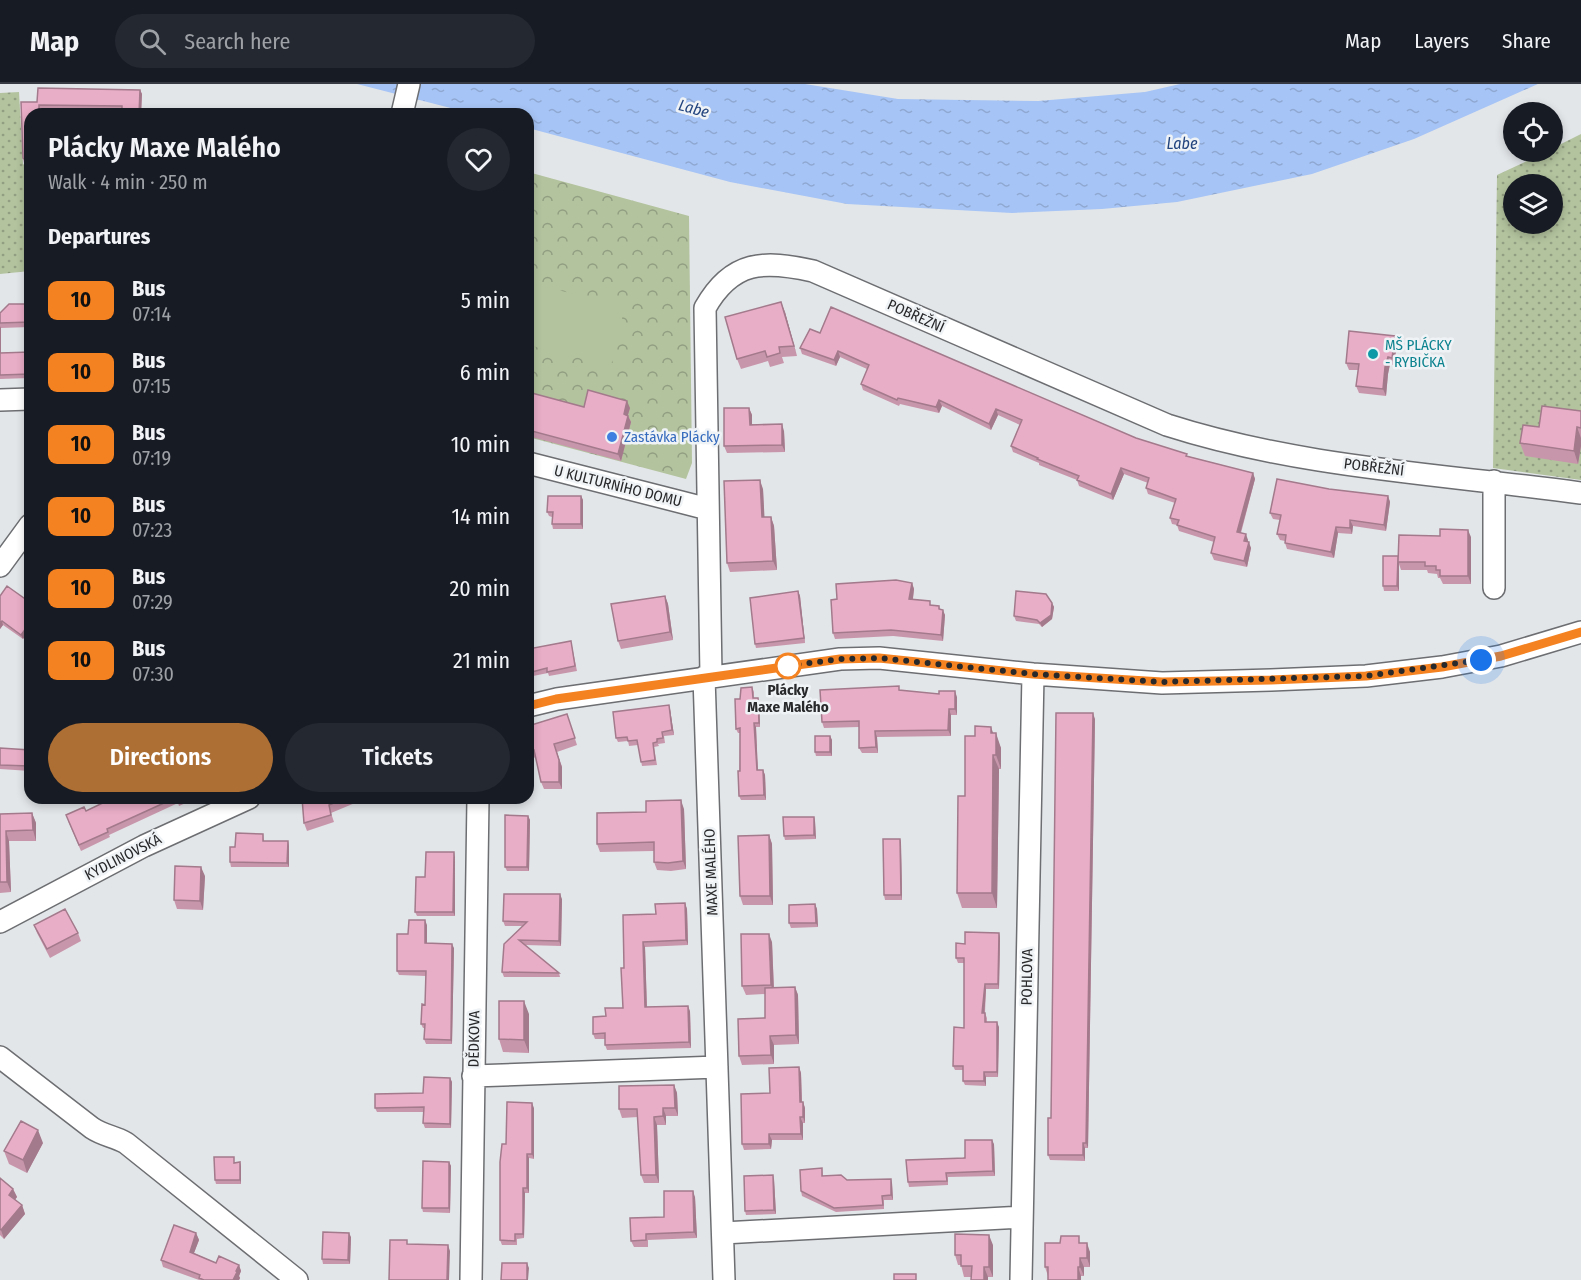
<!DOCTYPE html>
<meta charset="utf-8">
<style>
body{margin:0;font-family:"Fira Sans Condensed",sans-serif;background:#242831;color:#f1f3f6;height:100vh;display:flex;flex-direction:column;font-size:22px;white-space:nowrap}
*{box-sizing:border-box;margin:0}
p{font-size:20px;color:#9ea1a6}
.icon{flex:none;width:33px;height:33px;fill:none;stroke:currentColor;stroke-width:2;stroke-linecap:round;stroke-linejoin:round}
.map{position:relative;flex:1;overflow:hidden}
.sheet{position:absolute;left:24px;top:24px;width:510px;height:696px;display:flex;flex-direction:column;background:#171b24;border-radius:18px;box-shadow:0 3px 9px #0003}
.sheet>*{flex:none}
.badge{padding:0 12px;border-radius:9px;font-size:21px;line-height:39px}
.controls{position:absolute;left:1503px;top:18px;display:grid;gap:12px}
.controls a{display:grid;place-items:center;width:60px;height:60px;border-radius:50%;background:#171b24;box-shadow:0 3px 9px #0003;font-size:30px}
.you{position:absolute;width:30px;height:30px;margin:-15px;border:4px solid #fff;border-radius:50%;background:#1a73e8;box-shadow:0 0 0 9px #1a73e833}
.map>.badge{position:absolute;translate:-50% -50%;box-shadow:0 0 0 3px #fff}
h2{padding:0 24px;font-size:22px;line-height:54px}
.round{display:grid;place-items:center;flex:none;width:63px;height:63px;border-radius:32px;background:#242831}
.headline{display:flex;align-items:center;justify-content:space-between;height:102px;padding:0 24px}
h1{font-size:28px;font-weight:600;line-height:45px}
.action{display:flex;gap:12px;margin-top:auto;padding:12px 24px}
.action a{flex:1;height:69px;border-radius:36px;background:#ad6f34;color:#fff;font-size:24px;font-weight:600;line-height:69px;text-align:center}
.action a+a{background:#242831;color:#f1f3f6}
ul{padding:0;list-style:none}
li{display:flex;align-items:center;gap:18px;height:72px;padding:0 24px}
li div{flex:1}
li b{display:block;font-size:22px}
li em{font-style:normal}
li .badge{min-width:66px;font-weight:700;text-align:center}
header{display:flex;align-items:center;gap:36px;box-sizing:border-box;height:84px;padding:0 30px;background:#171b24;border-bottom:2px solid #363941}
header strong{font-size:28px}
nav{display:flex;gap:33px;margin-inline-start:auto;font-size:21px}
.search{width:420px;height:54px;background:#242831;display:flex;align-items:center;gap:15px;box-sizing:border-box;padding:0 21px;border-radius:33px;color:#9ea1a6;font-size:22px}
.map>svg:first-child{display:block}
.park{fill:url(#park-crowns)}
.garden{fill:url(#garden-dots);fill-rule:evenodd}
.pitch{fill:#b3c39e}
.water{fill:url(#water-ripples)}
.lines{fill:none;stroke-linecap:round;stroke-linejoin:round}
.street-casing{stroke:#6c6e71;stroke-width:24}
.street{stroke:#fff;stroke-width:21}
.wall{fill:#c896ab}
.shaded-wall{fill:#a37a8b}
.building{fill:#e9aec7;stroke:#a37a8b;stroke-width:1.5}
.line-casing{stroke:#fff;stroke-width:14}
.line{stroke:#f58220;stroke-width:9}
.walk{stroke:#28292b;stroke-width:6;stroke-dasharray:0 10.8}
.culture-dot{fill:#0f9aa8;stroke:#f0f3f6;stroke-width:2}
.shop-dot{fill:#3f7fe0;stroke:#f0f3f6;stroke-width:2}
.stop-dot{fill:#fff;stroke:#f58220;stroke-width:3}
.labels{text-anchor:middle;stroke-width:5;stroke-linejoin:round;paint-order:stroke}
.street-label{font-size:15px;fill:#28292b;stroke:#f0f3f6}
.culture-label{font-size:15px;fill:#0d838f;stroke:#f0f3f6;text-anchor:start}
.shop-label{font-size:15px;fill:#366cbe;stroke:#f0f3f6;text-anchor:start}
.stop-label{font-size:15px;font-weight:bold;fill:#28292b;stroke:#f0f3f6}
.water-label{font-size:16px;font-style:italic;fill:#23457f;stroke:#f0f3f6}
</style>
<header>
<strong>Map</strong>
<div class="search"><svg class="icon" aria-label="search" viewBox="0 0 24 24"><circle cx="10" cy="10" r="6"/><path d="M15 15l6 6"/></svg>Search here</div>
<nav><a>Map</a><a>Layers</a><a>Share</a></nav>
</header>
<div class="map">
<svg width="1581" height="1196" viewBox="0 0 1581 1196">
<defs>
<pattern id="park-crowns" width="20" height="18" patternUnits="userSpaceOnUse" patternTransform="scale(1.5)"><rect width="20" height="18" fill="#b3c39e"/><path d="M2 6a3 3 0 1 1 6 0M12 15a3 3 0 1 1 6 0" fill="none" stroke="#929e81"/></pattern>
<pattern id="garden-dots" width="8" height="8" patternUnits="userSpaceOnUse" patternTransform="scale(1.5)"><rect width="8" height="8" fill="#b3c39e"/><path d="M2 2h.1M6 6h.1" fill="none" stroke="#929e81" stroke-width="1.8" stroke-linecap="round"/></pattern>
<pattern id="water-ripples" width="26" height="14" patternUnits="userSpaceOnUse" patternTransform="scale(1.5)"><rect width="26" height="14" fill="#a6c4f5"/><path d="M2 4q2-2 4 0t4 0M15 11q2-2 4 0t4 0" fill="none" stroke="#8fa8d2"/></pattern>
</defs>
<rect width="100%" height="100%" fill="#e3e6e9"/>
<!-- park -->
<path class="park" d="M528,88L689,132L692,379L686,395L528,353Z"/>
<!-- garden -->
<path class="garden" d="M19,8L23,80L30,85V187L0,190V9Z
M1581,50V396L1493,384L1497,91L1546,68H1552L1553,64ZM1514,100H1552V140H1514Z"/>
<!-- pitch -->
<path class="pitch" d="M528,199L625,222L611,282L528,261Z"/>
<!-- water -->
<path class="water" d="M357,0H805L898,15L1038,17L1145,8L1180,0H1538L1414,55L1312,90L1177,118L1102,125L1012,129L847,120L730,98L528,44V30H474Z"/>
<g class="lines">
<!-- street casing -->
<g class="street-casing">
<path id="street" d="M402,30L409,0
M0,316L30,315
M528,379L708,425
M0,482L30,441
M1494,504V397
M711,592L705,224C732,176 764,176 813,187L1167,341C1301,384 1443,390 1581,409
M704,593L724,1196
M528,622L557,615L840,575L879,574L1033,590L1162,599L1271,596L1366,592L1442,583L1501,572L1581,548
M0,838L144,762L249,714
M0,973L92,1044C104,1052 114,1052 126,1059L297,1196
M473,992L717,983
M723,1149L1022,1133
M471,1196L478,714
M1021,1196L1033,590"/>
</g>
<!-- street -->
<use href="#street" class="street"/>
</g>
<!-- wall -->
<path class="wall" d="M38,4L140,6L142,10L141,30H122V27L40,26L41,30H30V82L24,79L23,74L21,18H37Z
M30,220V243L1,244V269L30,268V294L0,295V229Z
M785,228L797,272L782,273L784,279L770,283L768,277L741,285L737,275Z
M810,245L1136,354L1187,372L1253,389L1255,395L1241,449L1248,456L1247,458L1251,464L1247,483L1214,476L1211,469L1214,458L1179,447L1177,441L1172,440L1170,434L1175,419L1148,410L1146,404L1148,399L1124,390L1113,416L1079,402L1077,396L1039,381V379L1013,368L1011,362L1020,341L998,331L991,346L942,322L939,329L900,320L899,322L863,306L861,300L867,285L840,273L836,282L802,270L800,264Z
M1397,259L1394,281L1390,280L1388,290L1386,312L1359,309L1356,302L1358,286H1349L1346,279Z
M528,308L584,323L630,324L628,331L631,338L621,377L528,352Z
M749,324L752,331V340L784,347L785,368L727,369L724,362Z
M1581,327V362L1578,380L1525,372L1520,359L1539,343Z
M763,405L764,433H771L774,442L777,486L730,488L727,479Z
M1329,405L1388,412L1390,418L1386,447L1353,442L1352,450L1338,449L1334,474L1287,465L1285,459V457L1280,456L1277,450L1280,436L1273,435L1270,429Z
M581,412L583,416V445H553L552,440V433L549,432L547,428Z
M1471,453V500H1443L1440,494H1438L1437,490L1428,489L1427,486H1401L1399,480V507H1384L1383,502L1398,472Z
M912,499L914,505L913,515L932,521L939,522L940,525L945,531L943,557L893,552L835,555L833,549L837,515Z
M798,507L800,512L805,559L756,564L755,560Z
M0,512L28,517L30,523V545L23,555L3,541L0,545Z
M665,512L668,520L673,556L621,565L618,557Z
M1052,519L1054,523L1052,535L1042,543L1039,540L1016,537L1014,532Z
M571,557L577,587L549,592L548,589L528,593V565Z
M752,603L754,608V614H758L759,618L760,643H756L758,686H763L765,691L766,716H741L739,712L740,649H738L736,645L740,615Z
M900,606L957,613V631H951V652L877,653L878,669H862L859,664V643L824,644L822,638Z
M670,625L674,651L664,652L665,659L658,660L659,662L654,663L657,681L642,682L638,661L629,662L628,657L618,658L616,654Z
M567,630L577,661L557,668L562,683V705H544L541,698L536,673L528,676V642Z
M1095,635L1088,1064H1085V1077L1050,1076L1048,1071L1051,1034Z
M993,649L1001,664V685H999L997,824H962L957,809L965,712L975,652Z
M830,652L832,656V672H816L815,668Z
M0,664L30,666V687L0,685Z
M113,714H197L179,722L178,719L109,751L110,753L81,767L68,737L86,727Z
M302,714H367L331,729L334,738L307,747L304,739Z
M684,725L686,785L671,787L657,786L654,778V767L600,768L597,760L646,728Z
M32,729L36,739V757H9L11,808L0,809V730Z
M528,732L530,736L529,787H507L505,783Z
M814,733L815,737L816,755L785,756L784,752Z
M263,750L264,757H288L289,762V783H231L230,778L235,763Z
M769,751L772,760L773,821H743L740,812Z
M900,755L901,759L902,816H885L884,811Z
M455,773V832H417L415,828L425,793Z
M205,792L203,826L177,825L174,816Z
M562,815L561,862L525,861L559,889L560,893H504L502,888L522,842H505L503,837Z
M685,819L687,825L688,861L645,863L647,923L690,927L691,964L607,966L605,961V955H595L593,950L606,932L623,924L624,884L656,830Z
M815,820L817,825L818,843L791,844L789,839Z
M34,841L78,849L81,857L50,874L37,849Z
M427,841V859L454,864L452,960H426L424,955L425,944H423L421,940L425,921L426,892L399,891L397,887L408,850Z
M999,849L1000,854L999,905H986L985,929L987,934V938L999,943L998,993H986V1002L965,1001L963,997V986H955L953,982L964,944V879H958L956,874L965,860Z
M772,858L774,904L795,903L798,911L799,960L774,961V980L742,981L739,972L765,934V910L746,911L742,902Z
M529,930V969L503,968L499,955Z
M799,983L801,989L802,1018H803L805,1024V1039H803V1056H772L771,1065L744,1066L742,1060L770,1009Z
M450,994L452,998L451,1044H425L423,1039V1028H377L375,1024L423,1009Z
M674,1001L677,1009L678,1032H666V1041H657L659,1099H644L641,1091L638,1033L622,1034L619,1025Z
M534,1024V1075L529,1074V1109H525L524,1154L517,1155V1161H502L500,1156L506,1060Z
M43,1059L27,1089L9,1080L4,1067Z
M994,1060L995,1092L948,1093V1101L909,1103L908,1098Z
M240,1078L241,1083V1100H216L215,1096Z
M449,1078L451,1082L450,1129L423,1128L422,1124Z
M822,1084L823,1092L847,1096L892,1099L893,1116H884V1125L836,1128L802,1112L801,1107Z
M0,1094L13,1105L17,1113L15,1116L22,1121L25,1130L4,1155L0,1151Z
M774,1095L776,1130L746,1131L745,1127Z
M695,1113L697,1154L648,1156V1163H634L631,1157L664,1133Z
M196,1149L199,1156L194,1169L216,1179L239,1181L241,1187L239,1192L240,1194L239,1196H199L163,1183L161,1176Z
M351,1153L350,1180H323L322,1175Z
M1082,1159L1090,1168V1183H1084V1192H1048L1045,1183Z
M993,1161V1193H988V1196H971V1193H964L961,1181H958L955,1171Z"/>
<!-- shaded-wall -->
<path class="shaded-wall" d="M140,6L142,10L141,30H139Z
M781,218L785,228L797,272L794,262Z
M0,242L1,244V273L0,271Z
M1395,252L1397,259L1394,281L1392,274Z
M838,267L840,273L836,282L834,276Z
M1388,273L1390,280L1388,290L1386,312L1383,305L1385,283Z
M939,316L942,322L939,329L936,323Z
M627,317L630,324L626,337L624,330Z
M749,324L752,331V347L750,341Z
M996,325L998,331L991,346L989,340Z
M628,332L631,338L621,377L618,370Z
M782,340L784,347L785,368L782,361Z
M1577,343L1581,354V362L1578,380L1574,367Z
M1121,384L1124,390L1113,416L1111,410Z
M1253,389L1255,395L1239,454L1237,448Z
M760,396L763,405L765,442L762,433Z
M581,412L583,416V445L581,440Z
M1388,412L1390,418L1386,447L1384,441Z
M771,433L774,442L777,486L773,477Z
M1350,436L1353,442L1352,450L1350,444Z
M1336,443L1338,449L1334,474L1331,468Z
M1468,446L1471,453V500L1468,492Z
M1246,450L1248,456L1246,463L1244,457Z
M1249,458L1251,464L1247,483L1244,477Z
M1398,472L1399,480V507L1397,502Z
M912,499L914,505L912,521L909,515Z
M798,507L800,512L805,559L804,554Z
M665,512L668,520L673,556L670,548Z
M1052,519L1054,523L1052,535L1042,543L1040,539Z
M943,526L945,531L943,557L941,551Z
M2,537L3,541L0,545V539Z
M30,539V545L23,555L21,551Z
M955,607L957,613V631L955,625Z
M758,614L759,618L760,643L759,639Z
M669,621L670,625L674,651L672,646Z
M949,625L951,631V652L948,646Z
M1093,629L1095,635L1088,1064L1086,1059Z
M754,639L756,643L758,691L757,686Z
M991,643L996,657V649L1001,664V685L996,671L991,649Z
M875,647L877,653L878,669L876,663Z
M830,652L832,656V672L830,668Z
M554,660L562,683V705L559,698Z
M993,671L999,685L997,824L992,809Z
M763,686L765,691L766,716L764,711Z
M681,716L684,725L686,785L683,777Z
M32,729L36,739V757L33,746Z
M528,732L530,736L529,787L527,783Z
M814,733L815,737L816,755L814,751Z
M6,747L9,757L11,808L7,798Z
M769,751L772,760L773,821L770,812Z
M900,755L901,759L902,816L901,811Z
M288,757L289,762V783L287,779Z
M454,768L455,773V832L453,828Z
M201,783L205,792L203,826L200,817Z
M560,810L562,815L561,862L559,857Z
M685,819L687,825L688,861L686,856Z
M815,820L817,825L818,843L816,839Z
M425,836L427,841V864L425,859Z
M999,849L1000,854L999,905L998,900Z
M769,850L772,858L774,910L771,901Z
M643,858L645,863L647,928L645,923Z
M452,860L454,864L452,960L451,956Z
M985,900L986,905L984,934L982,929Z
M795,903L798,911L799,960L796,951Z
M524,917L529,930V969L524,956Z
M688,922L690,927L691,964L689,958Z
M997,938L999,943L998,993L997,988Z
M770,952L774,961V980L771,971Z
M799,983L801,989L802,1024L800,1018Z
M984,988L986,993V1002L984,997Z
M450,994L452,998L451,1044L450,1040Z
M674,1001L677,1009L678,1032L675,1024Z
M803,1018L805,1024V1039L803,1033Z
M532,1019L534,1024V1075L532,1070Z
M663,1024L666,1032V1041L663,1032Z
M654,1033L657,1041L659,1099L656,1091Z
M800,1033L803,1039V1056L801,1050Z
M38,1046L43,1059L27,1089L23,1076Z
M769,1050L772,1056L771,1065L769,1060Z
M992,1056L994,1060L995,1092L993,1087Z
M1083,1059L1085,1064V1077L1083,1071Z
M527,1070L529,1074V1109L527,1104Z
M240,1078L241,1083V1100L240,1096Z
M449,1078L451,1082L450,1129L449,1124Z
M773,1091L774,1095L776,1130L774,1126Z
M891,1095L892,1099L893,1116L891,1111Z
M523,1104L525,1109L524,1154L523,1150Z
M13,1105L17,1113L12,1119L9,1111Z
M693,1107L695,1113L697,1154L694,1148Z
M22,1121L25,1130L4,1155L1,1146Z
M196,1149L199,1156L192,1174L190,1168Z
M349,1149L351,1153L350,1180L348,1176Z
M989,1151L993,1161V1193L989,1183Z
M1087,1159L1090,1168V1183L1087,1174Z
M448,1161L450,1167L449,1196H447Z
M1080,1174L1084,1183V1192L1080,1183Z
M527,1179L529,1184L528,1196H527Z
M239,1181L241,1187L239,1192L240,1194L239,1196H233Z
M984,1183L988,1193V1196H984Z
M1078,1183L1081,1192V1196H1078Z"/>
<!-- building -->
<path class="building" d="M38,4L140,6L139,30H122V22L39,21V30H30V79L23,74L21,18H37Z
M781,218L794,262L779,263L780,269L767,273L765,267L737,275L725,233Z
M9,220H30V238L0,239V229Z
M831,223L1136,354L1187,370L1186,372L1253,389L1237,448L1246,450L1244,457L1249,458L1244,477L1211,469L1215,453L1177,441L1179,436L1170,434L1176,415L1146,404L1149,394L1121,384L1111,410L1077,396L1079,392L1037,375L1038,374L1011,362L1022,336L996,325L989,340L939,316L936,323L898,314L897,316L861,300L869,281L838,267L834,276L800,264L810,245L820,249Z
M1349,247L1395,252L1392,274L1388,273L1385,283L1383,305L1356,302L1359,280L1346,279Z
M30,268V290L0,291V269Z
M588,306L627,317L624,330L628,332L618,370L528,346V308L584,323Z
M1542,322L1581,327V344L1577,343L1574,367L1520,359L1523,341L1539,343Z
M724,324H749L750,341L782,340V361L724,362Z
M1277,395L1329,405L1388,412L1384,441L1350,436V444L1336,443L1331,468L1285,459L1286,451L1277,450L1281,431L1270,429Z
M760,396L762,433H771L773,477L727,479L724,397Z
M548,412H581V440H552L553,428H547Z
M1440,445L1468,446V492H1440V486H1436V482H1425V478H1398L1399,451L1440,452Z
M1383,472H1398L1397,502H1383Z
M896,496L912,499L909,515L930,517V521L939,522V525L943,526L941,551L891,546L833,549L831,516L837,515L836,500Z
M7,502L28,517L26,520L30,523V532L28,534L30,536V539L21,551L2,537L0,539V512Z
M798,507L804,554L755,560L750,514Z
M1016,507L1046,510L1052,519L1051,531L1040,539L1037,536L1014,532Z
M665,512L670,548L618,557L611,520Z
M571,557L575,582L547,588V584L528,589V565Z
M899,602V606L939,610V607H955V625H949L948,646L875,647L876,663L859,664V637L822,638L820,606Z
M752,603L753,614H758L759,639H754L757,686H763L764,711L739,712L738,687H740V644L736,645L735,615H740L741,604Z
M669,621L672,646L662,648L663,654L657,655V658L653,659L655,676L641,678L637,656L628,657L627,653L616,654L613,628Z
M1056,629H1093L1086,1059H1083V1071H1048V1034H1051Z
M567,630L575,654L554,660L559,676V698H541L534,666L528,668V642Z
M975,642L991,643V649H996V671H993L992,809H957L958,712H965V652H975Z
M815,652H830V668H815Z
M0,664L30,666V682L0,681Z
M113,714H175L107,745L108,748L79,761L66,731L84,723L86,727Z
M302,714H346L329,721L331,731L304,739Z
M681,716L683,777L668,779L654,778V758L597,760V729L646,728V717Z
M32,729L33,746L6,747L7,798H0V730Z
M505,731L528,732L527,783H505Z
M783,733H814V751L784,752Z
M236,749L263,750V757H288L287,779L230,778V763H235Z
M769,751L770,812H740L738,752Z
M883,755H900L901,811H884Z
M426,768H454L453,828H415L416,793H425Z
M175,782L201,783L200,817L174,816Z
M504,810H560L559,857L519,856L559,889L502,888L504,860L527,838L503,837Z
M685,819L686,856L643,858L645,923L688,922L689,958L605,961V949L593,950V933L606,932L605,924H623L621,884H624L623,831L656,830L655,820Z
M815,820L816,839H789V821Z
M65,825L78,849L47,865L34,841Z
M409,836H425V859L452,860L451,956L424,955L425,940H421L422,920L425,921L426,887H397V850H408Z
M965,848L999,849L998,900H985L982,929H985V938H997V988H984V997H963V982H953L954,943L964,944V874H956V859L965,860Z
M741,850H769L771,901L742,902Z
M795,903L796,951L770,952L771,971L739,972L738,935L765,934V904Z
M499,917H524V956L499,955Z
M799,983L800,1018H803V1033H800L801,1050H769V1060H742L741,1010L770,1009L769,984Z
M424,993L450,994V1040L423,1039L424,1023L375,1024V1010L423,1009Z
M674,1001L675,1024H663V1032L654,1033L656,1091H641L637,1025H619V1002Z
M507,1018L532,1019V1070H527V1104H523V1150H515V1157L500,1156V1078L502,1060H506Z
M21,1037L38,1046L23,1076L4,1067Z
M965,1056H992L993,1087L946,1089L947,1097L908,1098L906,1076L965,1074Z
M214,1073H234V1079L240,1078V1096H215Z
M423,1077L449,1078V1124H422Z
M822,1084V1092L841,1091L847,1096L891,1095V1111L882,1112L883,1121L834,1124L801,1107L800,1086Z
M773,1091L774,1126L745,1127L744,1092Z
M0,1094L13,1105L9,1111L22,1121L1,1146L0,1145Z
M664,1107H693L694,1148L646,1150V1156L631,1157L630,1134L664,1133Z
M174,1141L196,1149L190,1168L216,1179L219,1172L239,1181L236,1187L237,1188L233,1196H204L199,1194L200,1191L161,1176Z
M323,1148L349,1149L348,1176L322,1175Z
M955,1150L989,1151V1183H984V1196H971L972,1182H961V1171H955Z
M1061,1152H1079V1159H1087V1174H1080V1183H1078V1196H1048V1183H1045V1159H1060Z
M390,1156H407V1160L448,1161L447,1196H389Z
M502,1179H527V1196H501Z
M894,1190H916V1196H894Z"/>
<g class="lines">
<!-- line casing -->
<g class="line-casing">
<path id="line" d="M528,622L556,615L840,575L879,574L1033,590L1162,598L1271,596L1366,592L1442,583L1501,572L1581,548"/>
</g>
<!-- line -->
<use href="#line" class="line"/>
<!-- walk -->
<path class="walk" d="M788,582L840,575L879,574L1033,590L1162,598L1366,592L1481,576"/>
</g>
<!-- markers -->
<circle class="culture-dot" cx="1373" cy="270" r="6"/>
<circle class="shop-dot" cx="612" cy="353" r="6"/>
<circle class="stop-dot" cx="788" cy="582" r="12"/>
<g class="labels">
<!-- street labels -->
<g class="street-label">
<text transform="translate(916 232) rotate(24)" y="5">POBŘEŽNÍ</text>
<text transform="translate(1374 383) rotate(7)" y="5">POBŘEŽNÍ</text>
<text transform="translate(618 402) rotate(14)" y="5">U KULTURNÍHO DOMU</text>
<text transform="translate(123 773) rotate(-27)" y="5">KYDLINOVSKÁ</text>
<text transform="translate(711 788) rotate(-92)" y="5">MAXE MALÉHO</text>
<text transform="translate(1027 893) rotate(-89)" y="5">POHLOVA</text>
<text transform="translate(474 955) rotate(-89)" y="5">DĚDKOVA</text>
</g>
<!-- culture labels -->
<g class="culture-label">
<text x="1385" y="266">MŠ PLÁCKY<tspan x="1385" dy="17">- RYBIČKA</tspan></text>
</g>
<!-- shop labels -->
<g class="shop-label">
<text x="624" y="358">Zastávka Plácky</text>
</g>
<!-- stop labels -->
<g class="stop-label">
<text x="788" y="611">Plácky<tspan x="788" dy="17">Maxe Malého</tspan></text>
</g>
<!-- water labels -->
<g class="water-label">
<text transform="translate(694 24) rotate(15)" y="6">Labe</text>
<text x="1182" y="65">Labe</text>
</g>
</g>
</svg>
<div class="controls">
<a><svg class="icon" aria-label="locate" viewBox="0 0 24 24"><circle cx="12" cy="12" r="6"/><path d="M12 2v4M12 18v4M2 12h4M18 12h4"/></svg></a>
<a><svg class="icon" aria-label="layers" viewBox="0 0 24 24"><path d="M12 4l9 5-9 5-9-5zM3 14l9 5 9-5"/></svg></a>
</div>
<div class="you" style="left:1481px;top:576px"></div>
<section class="sheet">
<div class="headline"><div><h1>Plácky Maxe Malého</h1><p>Walk · 4 min · 250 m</p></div><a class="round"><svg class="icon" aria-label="heart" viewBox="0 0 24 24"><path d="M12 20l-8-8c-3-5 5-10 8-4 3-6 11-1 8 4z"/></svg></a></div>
<h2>Departures</h2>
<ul>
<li><span class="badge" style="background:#f58220;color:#111">10</span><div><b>Bus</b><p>07:14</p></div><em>5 min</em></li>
<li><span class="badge" style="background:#f58220;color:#111">10</span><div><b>Bus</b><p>07:15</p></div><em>6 min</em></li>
<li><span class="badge" style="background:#f58220;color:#111">10</span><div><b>Bus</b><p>07:19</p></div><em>10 min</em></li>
<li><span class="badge" style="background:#f58220;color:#111">10</span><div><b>Bus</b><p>07:23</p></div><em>14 min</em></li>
<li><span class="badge" style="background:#f58220;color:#111">10</span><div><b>Bus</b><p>07:29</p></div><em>20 min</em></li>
<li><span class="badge" style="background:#f58220;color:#111">10</span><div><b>Bus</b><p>07:30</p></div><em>21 min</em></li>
</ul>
<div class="action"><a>Directions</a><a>Tickets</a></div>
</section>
</div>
